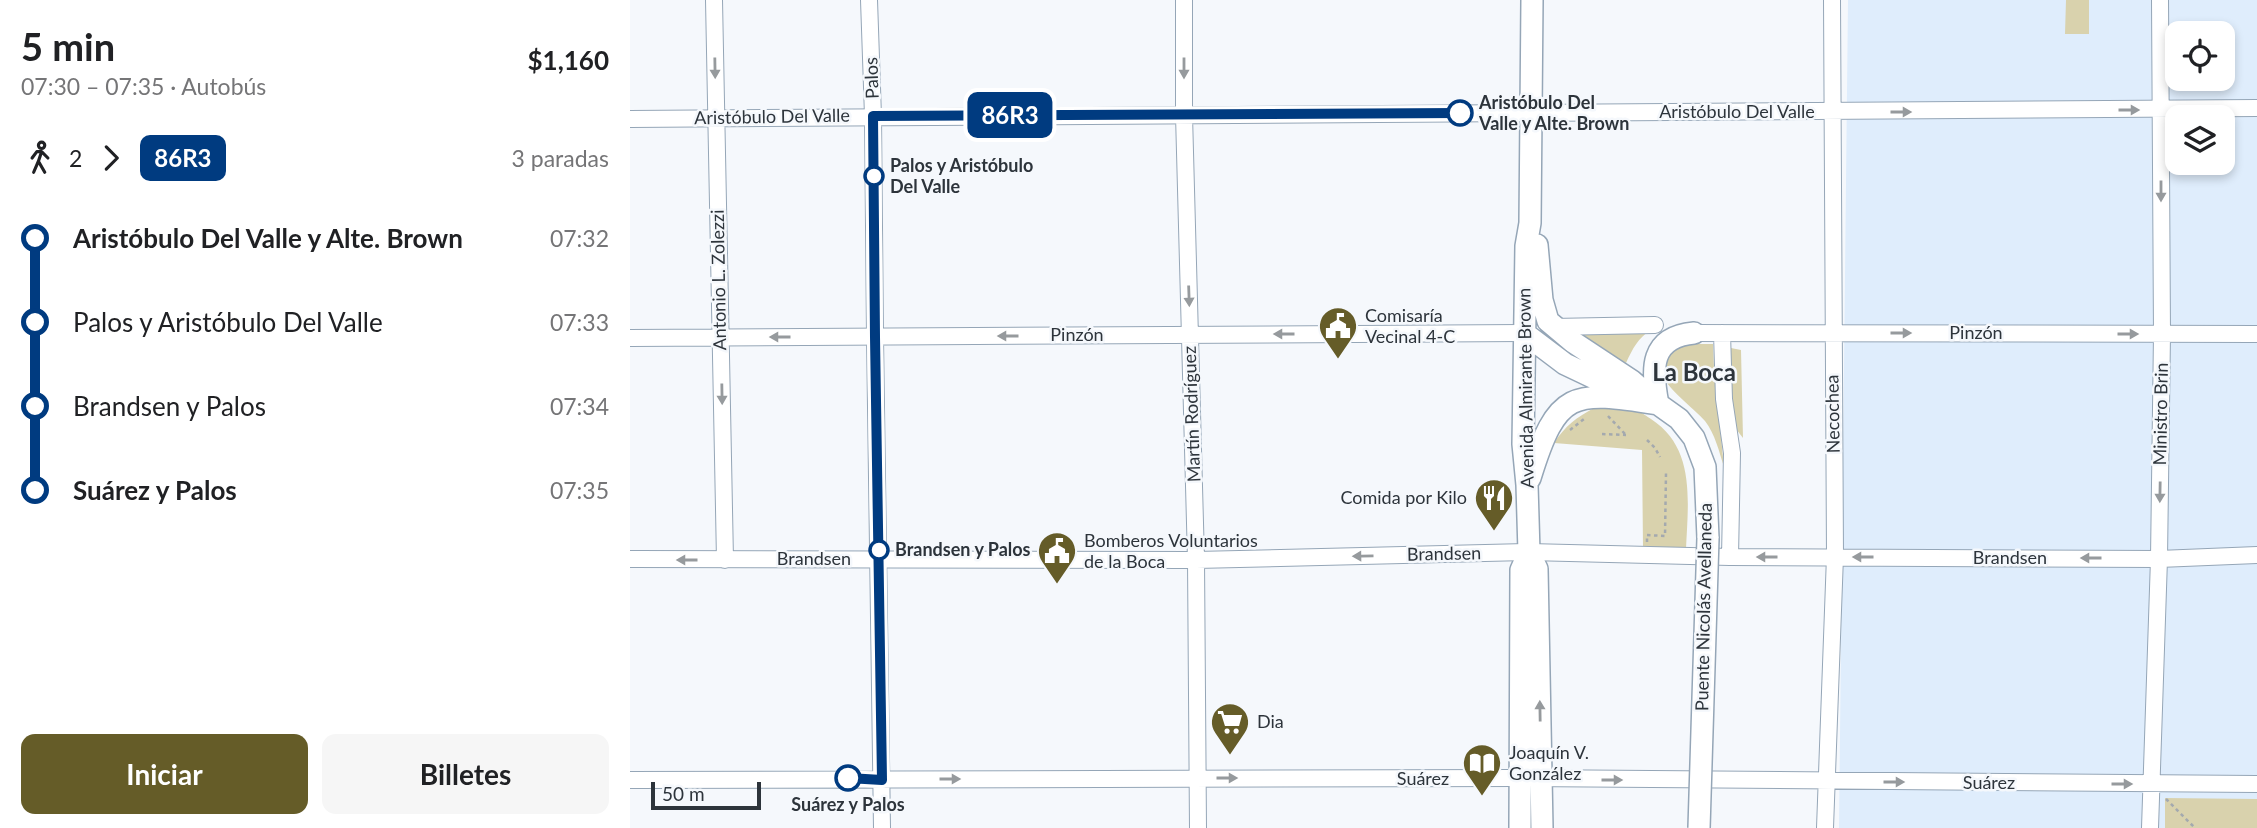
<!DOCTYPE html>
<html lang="es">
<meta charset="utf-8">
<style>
body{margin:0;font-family:Lato,sans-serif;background:#f6f6f6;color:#202124;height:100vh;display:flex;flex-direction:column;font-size:26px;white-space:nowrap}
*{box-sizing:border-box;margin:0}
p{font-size:23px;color:#757577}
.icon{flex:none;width:38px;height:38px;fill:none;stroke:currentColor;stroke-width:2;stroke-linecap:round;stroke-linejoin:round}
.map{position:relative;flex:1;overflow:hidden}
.details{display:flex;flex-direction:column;background:#fff;width:630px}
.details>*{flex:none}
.badge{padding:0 14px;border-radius:10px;font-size:24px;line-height:46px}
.fabs{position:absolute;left:1535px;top:21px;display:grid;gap:14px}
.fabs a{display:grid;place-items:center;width:70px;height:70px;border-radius:14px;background:#fff;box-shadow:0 4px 10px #0003;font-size:35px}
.scale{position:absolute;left:21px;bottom:18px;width:110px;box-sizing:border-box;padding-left:7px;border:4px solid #2d343b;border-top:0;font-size:19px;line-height:24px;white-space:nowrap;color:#2d343b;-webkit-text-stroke:5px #f5f8fc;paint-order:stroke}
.map>.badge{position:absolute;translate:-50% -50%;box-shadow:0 0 0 4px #fff}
.legs{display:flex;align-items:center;gap:10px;height:77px;padding:0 21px;font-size:23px}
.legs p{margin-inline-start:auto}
.overview{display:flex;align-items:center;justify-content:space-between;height:119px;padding:0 21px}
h1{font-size:38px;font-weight:700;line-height:52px}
.action{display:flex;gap:14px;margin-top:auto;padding:14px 21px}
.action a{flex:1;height:80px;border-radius:14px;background:#655c28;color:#fff;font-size:28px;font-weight:700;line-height:80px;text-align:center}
.action a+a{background:#f6f6f6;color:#202124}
ul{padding:0 21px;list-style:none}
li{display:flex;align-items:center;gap:24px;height:84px;font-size:26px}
li i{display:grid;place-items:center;width:10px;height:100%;margin:0 9px;background:currentColor}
li i::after{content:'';width:18px;height:18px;margin:-9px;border:5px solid;border-radius:50%;background:#fff}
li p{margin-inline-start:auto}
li:first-child i{background:linear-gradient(#0000 50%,currentColor 0)}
li:last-child i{background:linear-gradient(currentColor 50%,#0000 0)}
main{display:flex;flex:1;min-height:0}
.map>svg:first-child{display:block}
.built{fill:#dfedfc;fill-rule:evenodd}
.green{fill:#d9d2ad}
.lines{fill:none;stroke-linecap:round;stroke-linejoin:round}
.street-casing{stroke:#95a6b7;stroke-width:18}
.secondary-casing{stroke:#95a6b7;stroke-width:24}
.path{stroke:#a4a9ae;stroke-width:2.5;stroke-dasharray:3.5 3.5;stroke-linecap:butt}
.street{stroke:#fff;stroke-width:16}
.secondary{stroke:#fff;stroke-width:21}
.secondary-bridge-casing{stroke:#95a6b7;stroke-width:24;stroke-linecap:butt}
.secondary-bridge{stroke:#fff;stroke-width:21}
.oneway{fill:#969a9d}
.line-1-casing{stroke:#fff;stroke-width:16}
.line-1{stroke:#003b80;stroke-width:10}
.stop-1-dot{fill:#fff;stroke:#003b80;stroke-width:3.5}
.labels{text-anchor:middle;stroke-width:5;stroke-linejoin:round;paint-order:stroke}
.street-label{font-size:18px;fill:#2d343b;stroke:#f5f8fc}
.stop-label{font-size:18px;font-weight:bold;fill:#2d343b;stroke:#f5f8fc;text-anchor:start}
.poi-label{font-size:18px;fill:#2d343b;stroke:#f5f8fc;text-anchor:start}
.district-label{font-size:24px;font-weight:bold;fill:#2d343b;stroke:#f5f8fc}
</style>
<main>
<section class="details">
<div class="overview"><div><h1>5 min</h1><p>07:30 – 07:35 · Autobús</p></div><b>$1,160</b></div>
<div class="legs"><svg class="icon" aria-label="walk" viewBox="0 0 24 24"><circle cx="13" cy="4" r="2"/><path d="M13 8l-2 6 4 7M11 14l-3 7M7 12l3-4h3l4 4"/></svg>2<svg class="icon" aria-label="forward" viewBox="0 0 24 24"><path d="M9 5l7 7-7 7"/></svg><b class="badge" style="background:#003b80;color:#fff">86R3</b><p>3 paradas</p></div>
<ul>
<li><i style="color:#003b80"></i><b>Aristóbulo Del Valle y Alte. Brown</b><p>07:32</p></li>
<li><i style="color:#003b80"></i><span>Palos y Aristóbulo Del Valle</span><p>07:33</p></li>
<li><i style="color:#003b80"></i><span>Brandsen y Palos</span><p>07:34</p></li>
<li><i style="color:#003b80"></i><b>Suárez y Palos</b><p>07:35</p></li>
</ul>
<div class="action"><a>Iniciar</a><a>Billetes</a></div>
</section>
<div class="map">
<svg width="1627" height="828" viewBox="0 0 1627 828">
<rect width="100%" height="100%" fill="#f5f8fc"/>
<!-- built -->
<path class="built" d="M1218,0H1627V828H1209ZM1547,33H1592V79H1547ZM1547,117H1592V163H1547Z"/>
<!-- green -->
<path class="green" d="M1436,0H1459V34H1435Z
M1021,330C1008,338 1003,348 996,363L945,333Z
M1048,344H1083L1084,368L1094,467C1089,451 1085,434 1075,421C1064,408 1034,387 1032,372C1031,360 1041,352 1048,344Z
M1101,348L1111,350L1113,438L1106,429L1101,384Z
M964,408C978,408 994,407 1008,411C1012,412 1017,417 1021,419C1066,448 1058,502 1056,549L1013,547L1012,450L924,443C935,426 947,417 964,408Z
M1535,798L1627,799V828H1535Z"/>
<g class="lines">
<!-- street casing -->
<g class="street-casing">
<path id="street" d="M84,0L95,560
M239,0L243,116L245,337L252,828
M554,0V115L566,560L568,828
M0,119L1627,108
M923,327L1025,325
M1064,333L1627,334
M1092,333L1094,399L1102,453L1100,557
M0,338L894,333
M0,559L566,560L899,552L1100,557L1529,559L1627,555
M0,780L890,778L1627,784
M1195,828L1205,556L1202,0
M1520,828L1529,559L1532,334L1530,0"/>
</g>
<!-- secondary casing -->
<g class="secondary-casing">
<path id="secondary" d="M902,0L900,223L896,246L893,444L897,485L899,552L907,569L912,828
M907,245L912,300L918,321L943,342L1002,381L1028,404L1049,419L1064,438L1075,467L1078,538
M894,333L935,364L996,393
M1028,404C1021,369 1020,337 1064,333
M900,478C927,390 942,390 1028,404
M890,828L891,570L899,552"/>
</g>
<!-- path -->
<path class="path" d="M978,416L996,435
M940,430L954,419
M972,434L996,435
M1017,440L1025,448L1030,457
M1017,542V535L1035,536L1036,473
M1536,799L1565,828"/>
<!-- street -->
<use href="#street" class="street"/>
<!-- secondary -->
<use href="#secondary" class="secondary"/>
<!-- secondary-bridge casing -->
<g class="secondary-bridge-casing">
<path id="secondary-bridge" d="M1069,828L1078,538"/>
</g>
<!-- secondary-bridge -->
<use href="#secondary-bridge" class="secondary-bridge"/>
</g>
<!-- one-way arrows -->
<defs><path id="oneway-solid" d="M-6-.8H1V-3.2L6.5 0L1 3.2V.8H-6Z" transform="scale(1.75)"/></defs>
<g class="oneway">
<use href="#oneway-solid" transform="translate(85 68) rotate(89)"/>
<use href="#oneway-solid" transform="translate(554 68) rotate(90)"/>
<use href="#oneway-solid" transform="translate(1499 110)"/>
<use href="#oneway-solid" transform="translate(1271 112)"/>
<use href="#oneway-solid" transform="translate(1531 191) rotate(90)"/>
<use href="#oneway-solid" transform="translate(559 296) rotate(88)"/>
<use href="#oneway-solid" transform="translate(1271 333)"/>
<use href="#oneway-solid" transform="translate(654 334) rotate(180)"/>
<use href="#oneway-solid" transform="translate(1498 334)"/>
<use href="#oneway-solid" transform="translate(378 336) rotate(180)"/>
<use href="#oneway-solid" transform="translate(150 337) rotate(180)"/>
<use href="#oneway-solid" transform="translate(92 394) rotate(89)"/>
<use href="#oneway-solid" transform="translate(1530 492) rotate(91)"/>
<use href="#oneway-solid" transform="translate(733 556) rotate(179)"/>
<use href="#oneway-solid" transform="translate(1137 557) rotate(180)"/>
<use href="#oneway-solid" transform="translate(1233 557) rotate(-180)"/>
<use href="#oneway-solid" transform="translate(1461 558) rotate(-180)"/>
<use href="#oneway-solid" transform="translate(57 560) rotate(-180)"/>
<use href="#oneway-solid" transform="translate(910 711) rotate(-91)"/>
<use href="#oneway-solid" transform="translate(597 778)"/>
<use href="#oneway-solid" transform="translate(320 779)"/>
<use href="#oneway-solid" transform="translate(982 780)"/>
<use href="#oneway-solid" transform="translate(1264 782)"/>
<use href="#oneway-solid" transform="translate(1492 784)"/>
</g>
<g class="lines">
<!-- line-1 casing -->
<g class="line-1-casing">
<path id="line-1" d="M218,778L252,780L245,337L243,116L830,113"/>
</g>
<!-- line-1 -->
<use href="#line-1" class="line-1"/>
</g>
<!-- icons -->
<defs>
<g id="civic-pin" transform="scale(2.0125)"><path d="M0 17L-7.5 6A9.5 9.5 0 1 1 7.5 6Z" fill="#655c28" stroke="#f5f8fc"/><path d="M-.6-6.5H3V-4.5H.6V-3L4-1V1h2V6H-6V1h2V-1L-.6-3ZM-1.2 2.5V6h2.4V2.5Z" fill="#fff"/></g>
<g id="restaurant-pin" transform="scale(2.0125)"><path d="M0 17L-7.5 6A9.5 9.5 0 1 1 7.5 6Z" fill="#655c28" stroke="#f5f8fc"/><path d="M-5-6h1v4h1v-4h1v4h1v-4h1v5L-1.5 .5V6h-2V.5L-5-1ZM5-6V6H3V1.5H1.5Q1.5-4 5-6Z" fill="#fff"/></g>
<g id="supermarket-pin" transform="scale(2.0125)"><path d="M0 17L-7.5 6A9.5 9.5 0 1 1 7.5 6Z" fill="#655c28" stroke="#f5f8fc"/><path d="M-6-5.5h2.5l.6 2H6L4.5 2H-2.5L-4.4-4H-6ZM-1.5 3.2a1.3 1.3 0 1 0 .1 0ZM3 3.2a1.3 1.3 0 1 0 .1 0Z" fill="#fff"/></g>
<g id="library-pin" transform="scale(2.0125)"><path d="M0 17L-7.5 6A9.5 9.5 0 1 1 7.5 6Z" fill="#655c28" stroke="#f5f8fc"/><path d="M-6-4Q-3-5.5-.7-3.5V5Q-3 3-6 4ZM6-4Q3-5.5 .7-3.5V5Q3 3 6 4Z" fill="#fff"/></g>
</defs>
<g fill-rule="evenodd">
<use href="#civic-pin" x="708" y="326"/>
<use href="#restaurant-pin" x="864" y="498"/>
<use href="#civic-pin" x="427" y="551"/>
<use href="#supermarket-pin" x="600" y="722"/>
<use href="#library-pin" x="852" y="763"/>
</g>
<!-- markers -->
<g class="stop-1-dot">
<circle cx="830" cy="113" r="12"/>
<circle cx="244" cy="176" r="9"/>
<circle cx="249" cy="550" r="9"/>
<circle cx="218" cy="778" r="12"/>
</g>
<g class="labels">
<!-- street labels -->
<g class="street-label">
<text transform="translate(242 78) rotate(-92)" y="6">Palos</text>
<text x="1107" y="118">Aristóbulo Del Valle</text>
<text transform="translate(142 117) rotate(-1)" y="6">Aristóbulo Del Valle</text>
<text transform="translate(89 280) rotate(-91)" y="6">Antonio L. Zolezzi</text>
<text x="1346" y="339">Pinzón</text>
<text x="447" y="341">Pinzón</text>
<text transform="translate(896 388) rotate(-91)" y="6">Avenida Almirante Brown</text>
<text transform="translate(562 414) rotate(-92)" y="6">Martín Rodríguez</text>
<text transform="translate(1203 414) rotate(-91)" y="6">Necochea</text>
<text transform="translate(1531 414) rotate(-89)" y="6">Ministro Brin</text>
<text transform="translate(814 554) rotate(-1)" y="6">Brandsen</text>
<text x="1380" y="564">Brandsen</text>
<text x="184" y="565">Brandsen</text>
<text transform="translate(1074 607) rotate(-89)" y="6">Puente Nicolás Avellaneda</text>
<text x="793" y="785">Suárez</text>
<text x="1359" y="789">Suárez</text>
</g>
<!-- stop labels -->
<g class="stop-label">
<text x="849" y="109">Aristóbulo Del<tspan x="849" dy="21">Valle y Alte. Brown</tspan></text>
<text x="260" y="172">Palos y Aristóbulo<tspan x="260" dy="21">Del Valle</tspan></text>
<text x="265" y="556">Brandsen y Palos</text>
<text x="218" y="811" text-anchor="middle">Suárez y Palos</text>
</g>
<!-- poi labels -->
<g class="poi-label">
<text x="735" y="322">Comisaría<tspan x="735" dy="21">Vecinal 4-C</tspan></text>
<text x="837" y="504" text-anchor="end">Comida por Kilo</text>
<text x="454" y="547">Bomberos Voluntarios<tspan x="454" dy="21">de la Boca</tspan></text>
<text x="627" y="728">Dia</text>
<text x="879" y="759">Joaquín V.<tspan x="879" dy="21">González</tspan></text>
</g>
<!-- district labels -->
<g class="district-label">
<text x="1064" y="381">La Boca</text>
</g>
</g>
</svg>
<div class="fabs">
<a><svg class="icon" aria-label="locate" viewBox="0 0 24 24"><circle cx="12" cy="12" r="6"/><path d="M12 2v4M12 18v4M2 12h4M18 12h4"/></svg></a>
<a><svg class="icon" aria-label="layers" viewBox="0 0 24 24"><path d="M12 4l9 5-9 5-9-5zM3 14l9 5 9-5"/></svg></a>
</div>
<div class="scale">50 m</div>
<b class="badge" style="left:380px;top:115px;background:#003b80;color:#fff">86R3</b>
</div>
</main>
